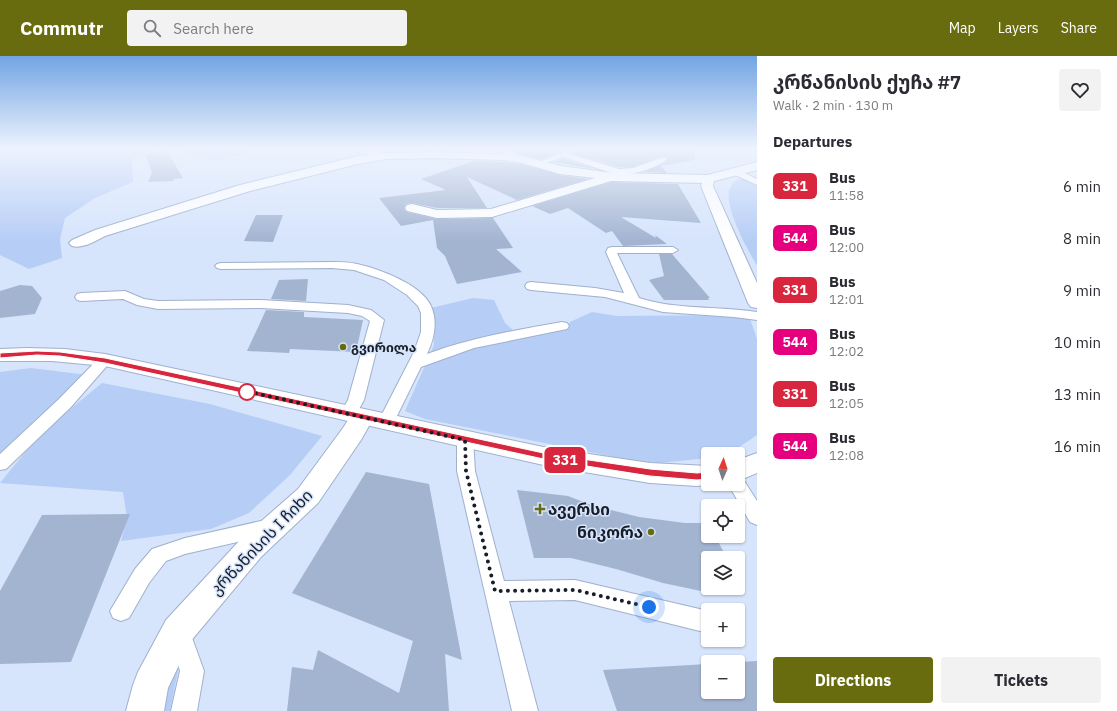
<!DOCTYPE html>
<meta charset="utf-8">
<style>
body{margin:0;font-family:"IBM Plex Sans","Noto Sans Georgian",sans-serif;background:#f2f2f3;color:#2b2b33;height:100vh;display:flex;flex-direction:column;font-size:15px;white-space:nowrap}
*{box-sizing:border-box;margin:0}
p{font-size:13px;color:#7c7c81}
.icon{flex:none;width:22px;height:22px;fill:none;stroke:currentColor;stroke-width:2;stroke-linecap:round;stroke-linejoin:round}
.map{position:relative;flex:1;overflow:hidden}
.panel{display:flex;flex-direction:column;background:#fff;width:360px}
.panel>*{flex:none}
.badge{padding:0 8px;border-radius:6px;font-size:14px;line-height:26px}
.needle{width:26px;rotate:3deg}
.controls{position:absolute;left:701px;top:391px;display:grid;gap:8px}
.controls a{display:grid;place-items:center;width:44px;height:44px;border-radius:4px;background:#fff;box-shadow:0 1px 3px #0004;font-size:20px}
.you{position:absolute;width:20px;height:20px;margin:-10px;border:3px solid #fff;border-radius:50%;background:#1a73e8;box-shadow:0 0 0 6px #1a73e833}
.map>.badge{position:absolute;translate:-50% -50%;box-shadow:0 0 0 2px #fff}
h2{padding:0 16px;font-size:15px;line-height:36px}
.round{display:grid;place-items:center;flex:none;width:42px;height:42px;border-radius:4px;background:#f2f2f3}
.head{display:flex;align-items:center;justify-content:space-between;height:68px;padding:0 16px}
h1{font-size:19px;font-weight:700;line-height:30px}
.primary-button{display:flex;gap:8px;margin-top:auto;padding:8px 16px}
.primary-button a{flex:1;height:46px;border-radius:4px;background:#696c0e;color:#fff;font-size:16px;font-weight:700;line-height:46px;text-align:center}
.primary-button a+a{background:#f2f2f3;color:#2b2b33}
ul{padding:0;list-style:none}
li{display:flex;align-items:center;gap:12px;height:52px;padding:0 16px}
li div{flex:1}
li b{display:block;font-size:15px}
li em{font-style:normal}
li .badge{min-width:44px;font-weight:700;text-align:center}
header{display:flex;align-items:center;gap:24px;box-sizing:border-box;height:56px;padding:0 20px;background:#696c0e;color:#fff}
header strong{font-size:19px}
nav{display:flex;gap:22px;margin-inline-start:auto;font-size:14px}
.search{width:280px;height:36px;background:#f2f2f3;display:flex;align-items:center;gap:10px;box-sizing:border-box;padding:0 14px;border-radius:4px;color:#7c7c81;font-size:15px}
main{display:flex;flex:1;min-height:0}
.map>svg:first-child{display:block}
.green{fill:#b6cdf6}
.building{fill:#a3b4d1}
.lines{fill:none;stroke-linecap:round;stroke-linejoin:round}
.service-casing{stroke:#a0b0cd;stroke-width:2}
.minor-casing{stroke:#a0b0cd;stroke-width:2}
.tertiary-casing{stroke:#a0b0cd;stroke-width:2}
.service{fill:#fff;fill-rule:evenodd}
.minor{fill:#fff;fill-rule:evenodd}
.tertiary{fill:#fff;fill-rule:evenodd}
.line{fill:#d7263d;stroke:#fff}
.walk{stroke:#181e28;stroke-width:4;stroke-dasharray:0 7.2}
.poi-dot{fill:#696c0e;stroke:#d6e4fc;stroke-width:1.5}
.stop-dot{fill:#fff;stroke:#d7263d;stroke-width:2}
.labels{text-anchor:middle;stroke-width:3;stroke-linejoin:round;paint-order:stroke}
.poi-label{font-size:13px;font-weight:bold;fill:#181e28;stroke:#d6e4fc;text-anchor:start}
.near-poi-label{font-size:16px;font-weight:bold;fill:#181e28;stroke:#d6e4fc;text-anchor:start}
.near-street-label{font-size:16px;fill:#181e28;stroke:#d6e4fc}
</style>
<header>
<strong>Commutr</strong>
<div class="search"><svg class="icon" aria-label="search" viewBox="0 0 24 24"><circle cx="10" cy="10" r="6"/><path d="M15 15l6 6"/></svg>Search here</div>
<nav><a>Map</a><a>Layers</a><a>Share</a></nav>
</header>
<main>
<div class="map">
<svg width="757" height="655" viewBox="0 0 757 655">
<rect width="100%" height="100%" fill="#d6e4fc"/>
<!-- green -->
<path class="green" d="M0,93H267L216,104L174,94L149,96L132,103L133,126L95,142L65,162L60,183L62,202L29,213L0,199Z
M743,122L757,130V209C747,194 725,152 729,134C730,132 732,129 733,126Z
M473,242L494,244L505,267L521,281L567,273L570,266L592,256L617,260L738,259L750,263L757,283V379L729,398H708V402L660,407L629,404L425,363L405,355L434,289L431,252Z
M31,312L88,319L0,400V316Z
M102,327L210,348L322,380L290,419L249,457L211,473L121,485L127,462L123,436L0,427L40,378Z
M172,602L179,610L170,655H160Z"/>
<!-- building -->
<path class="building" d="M163,93H166L183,122L174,123L173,125L148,126L152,117L145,98L162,96Z
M510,93H566L541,103L519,98Z
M574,93H694L695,104L661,110L667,117L644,116L663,108L668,102L662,100L633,111H619L574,98L576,95Z
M563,103L595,113L553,106Z
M474,105L503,106L522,108L560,119L588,123L517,144L467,121L487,152H437L412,147L406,148L404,153L407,156L437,163L493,162L513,192L496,193L522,216L457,228L445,200L437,192L433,164L401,170L379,142L446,134L421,123Z
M611,126L678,128L701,167L621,161L656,182L655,179L667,188L623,190L612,175L606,177L568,152L550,158L532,150Z
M256,159H283L273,186L244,185Z
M659,198H672L710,242H708L709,244H664L649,224L664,220Z
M308,223L306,245L271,243L279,224Z
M20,229L32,230L42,242L35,258L0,262V235Z
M266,254L304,256V261L363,264L356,296L290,293L289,297L247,295Z
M366,416L429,428L462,604L445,598L449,655H287L292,611L313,614L318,594L399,637L413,585L292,537Z
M517,434L568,440L591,449L639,461L685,467H708V480H715L727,502H708V532H738V523L745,536L715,538L663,527L616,513L571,502H534Z
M130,458L71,606L0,608V535L42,459Z
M757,605V655H617L603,614L708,608V636H738V606Z"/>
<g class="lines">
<!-- service casing -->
<g class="service-casing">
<path id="service" d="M353,93H367L389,98L390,100L386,102L354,95Z
M424,93H447C442,97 429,97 424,93Z
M497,93H507L527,104L526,106H520Z
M570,93L575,95L570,98L619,113L633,112L663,101L667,103C658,112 628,121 615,118L563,101L538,110L534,108Z
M734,112L757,123V129L731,117L730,115Z
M612,191H673L678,194L673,197H617L639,242C676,254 718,250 757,256V264L734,261L663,256L605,241L531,234L527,233L525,230L527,227L531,226L595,232L624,237L606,196L608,192Z
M332,206C340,206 349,206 357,208C379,213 421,228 431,250C438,266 434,283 427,298C470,282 516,274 562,266L567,267L569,270L567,273L562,274L474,292L421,311L394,366L392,370L386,372L380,370L378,366L414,296L421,276V257L418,250L407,239L384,224L354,214L332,212L221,213L217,212L215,210L217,208L221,207Z
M125,235L144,243L158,245L261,244L348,249L371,254L384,264L364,344L354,362L348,363L342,362L340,358L348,344L370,265L362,260L348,257L261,252L158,253L137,249L123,243L81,245L77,244L75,241L77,238L81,237Z
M105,300L110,301L112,304L71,351L6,413L0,414V398L59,343L100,301Z
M465,378L471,380L473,384L475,415L504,525L575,524L708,555V577L575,544L509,545L538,655H512L457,415V384L459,380Z
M738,421L743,423L757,445V469L750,466L728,428H738Z
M270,463L277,465L280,471L277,477L185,498L166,505L149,527L129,562L121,565L113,562L110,555L135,513L152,493L185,482Z
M179,565L187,568L204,615L197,655H171L180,615L168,576L171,568Z"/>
</g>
<!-- minor casing -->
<g class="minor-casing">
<path id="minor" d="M433,96L503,98L523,100L561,110L613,117L708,119L712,120L714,123L712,126L708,127L611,125L492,161L437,162L407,155L405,152L407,149L412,148L437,154L491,153L595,122L560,118L522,107L503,104L433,102L386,103L358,108L250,135L105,180C95,185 83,193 72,190L69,187L72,184L95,174L240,129L358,100L386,97Z
M362,353L370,355L374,361L361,384L318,447L261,501L190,586L168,632L164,655H126L133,629L138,616L166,564L241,483L298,433L343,372L354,355Z"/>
</g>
<!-- tertiary casing -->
<g class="tertiary-casing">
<path id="tertiary" d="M757,106V114L714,125L713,130L757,227V252L751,251L748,247L701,130L704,120Z
M27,292L65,293L105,298L548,392L650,407L708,410V428H714L697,430L650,427L548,410L105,310L52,305H0V293Z
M757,397V417L738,425V404Z"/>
</g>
<!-- service -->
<use href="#service" class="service"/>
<!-- minor -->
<use href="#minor" class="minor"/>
<!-- tertiary -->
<use href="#tertiary" class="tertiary"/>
</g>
<!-- sky -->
<linearGradient id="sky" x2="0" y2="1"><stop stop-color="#72a4e3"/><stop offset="0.5" stop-color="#edf3fe"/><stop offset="1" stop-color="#edf3fe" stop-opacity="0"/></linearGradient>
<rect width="757" height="185" fill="url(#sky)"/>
<!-- line -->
<path class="line" d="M37,295L60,296L105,302L548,398L650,413L697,417L708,416L713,420L708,423L697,424L650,420L548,404L105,307L60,300L37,299L0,302V297Z"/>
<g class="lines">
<!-- walk -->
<path class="walk" d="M247,336L241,334L465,384L466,415L495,535L575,534L649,551"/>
</g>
<!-- markers -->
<g class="poi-dot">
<circle cx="343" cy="291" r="4"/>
<path d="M538 447h4v4h4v4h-4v4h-4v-4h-4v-4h4z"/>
<circle cx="651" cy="476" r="4"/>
</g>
<circle class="stop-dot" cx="247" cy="336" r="8"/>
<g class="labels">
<!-- poi labels -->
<g class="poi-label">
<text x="351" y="296">გვირილა</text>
</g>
<!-- near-poi labels -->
<g class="near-poi-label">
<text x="548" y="459">ავერსი</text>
<text x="643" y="482" text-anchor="end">ნიკორა</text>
</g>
<!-- near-street labels -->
<g class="near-street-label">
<text transform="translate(261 486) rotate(-46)" y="6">კრწანისის I ჩიხი</text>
</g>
</g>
</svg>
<div class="controls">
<a><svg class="needle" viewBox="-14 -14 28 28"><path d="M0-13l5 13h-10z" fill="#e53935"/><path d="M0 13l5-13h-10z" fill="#7c7c81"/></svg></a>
<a><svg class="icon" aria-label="locate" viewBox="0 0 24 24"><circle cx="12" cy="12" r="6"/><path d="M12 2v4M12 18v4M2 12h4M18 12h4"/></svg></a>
<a><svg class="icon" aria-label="layers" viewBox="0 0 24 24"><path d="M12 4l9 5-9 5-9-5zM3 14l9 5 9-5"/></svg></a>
<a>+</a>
<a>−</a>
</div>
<div class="you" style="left:649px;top:551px"></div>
<b class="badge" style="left:565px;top:404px;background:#d7263d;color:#fff">331</b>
</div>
<section class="panel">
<div class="head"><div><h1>კრწანისის ქუჩა #7</h1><p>Walk · 2 min · 130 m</p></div><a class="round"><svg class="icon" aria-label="heart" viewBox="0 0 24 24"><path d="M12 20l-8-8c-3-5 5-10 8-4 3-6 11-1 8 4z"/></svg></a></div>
<h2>Departures</h2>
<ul>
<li><span class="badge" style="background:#d7263d;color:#fff">331</span><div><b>Bus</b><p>11:58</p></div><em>6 min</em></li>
<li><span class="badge" style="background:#e6007e;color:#fff">544</span><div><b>Bus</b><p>12:00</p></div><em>8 min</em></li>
<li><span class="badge" style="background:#d7263d;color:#fff">331</span><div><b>Bus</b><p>12:01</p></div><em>9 min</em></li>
<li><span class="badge" style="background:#e6007e;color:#fff">544</span><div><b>Bus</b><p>12:02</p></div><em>10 min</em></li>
<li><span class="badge" style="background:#d7263d;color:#fff">331</span><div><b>Bus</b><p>12:05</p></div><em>13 min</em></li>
<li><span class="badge" style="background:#e6007e;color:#fff">544</span><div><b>Bus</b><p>12:08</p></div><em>16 min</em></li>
</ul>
<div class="primary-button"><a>Directions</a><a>Tickets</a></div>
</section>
</main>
